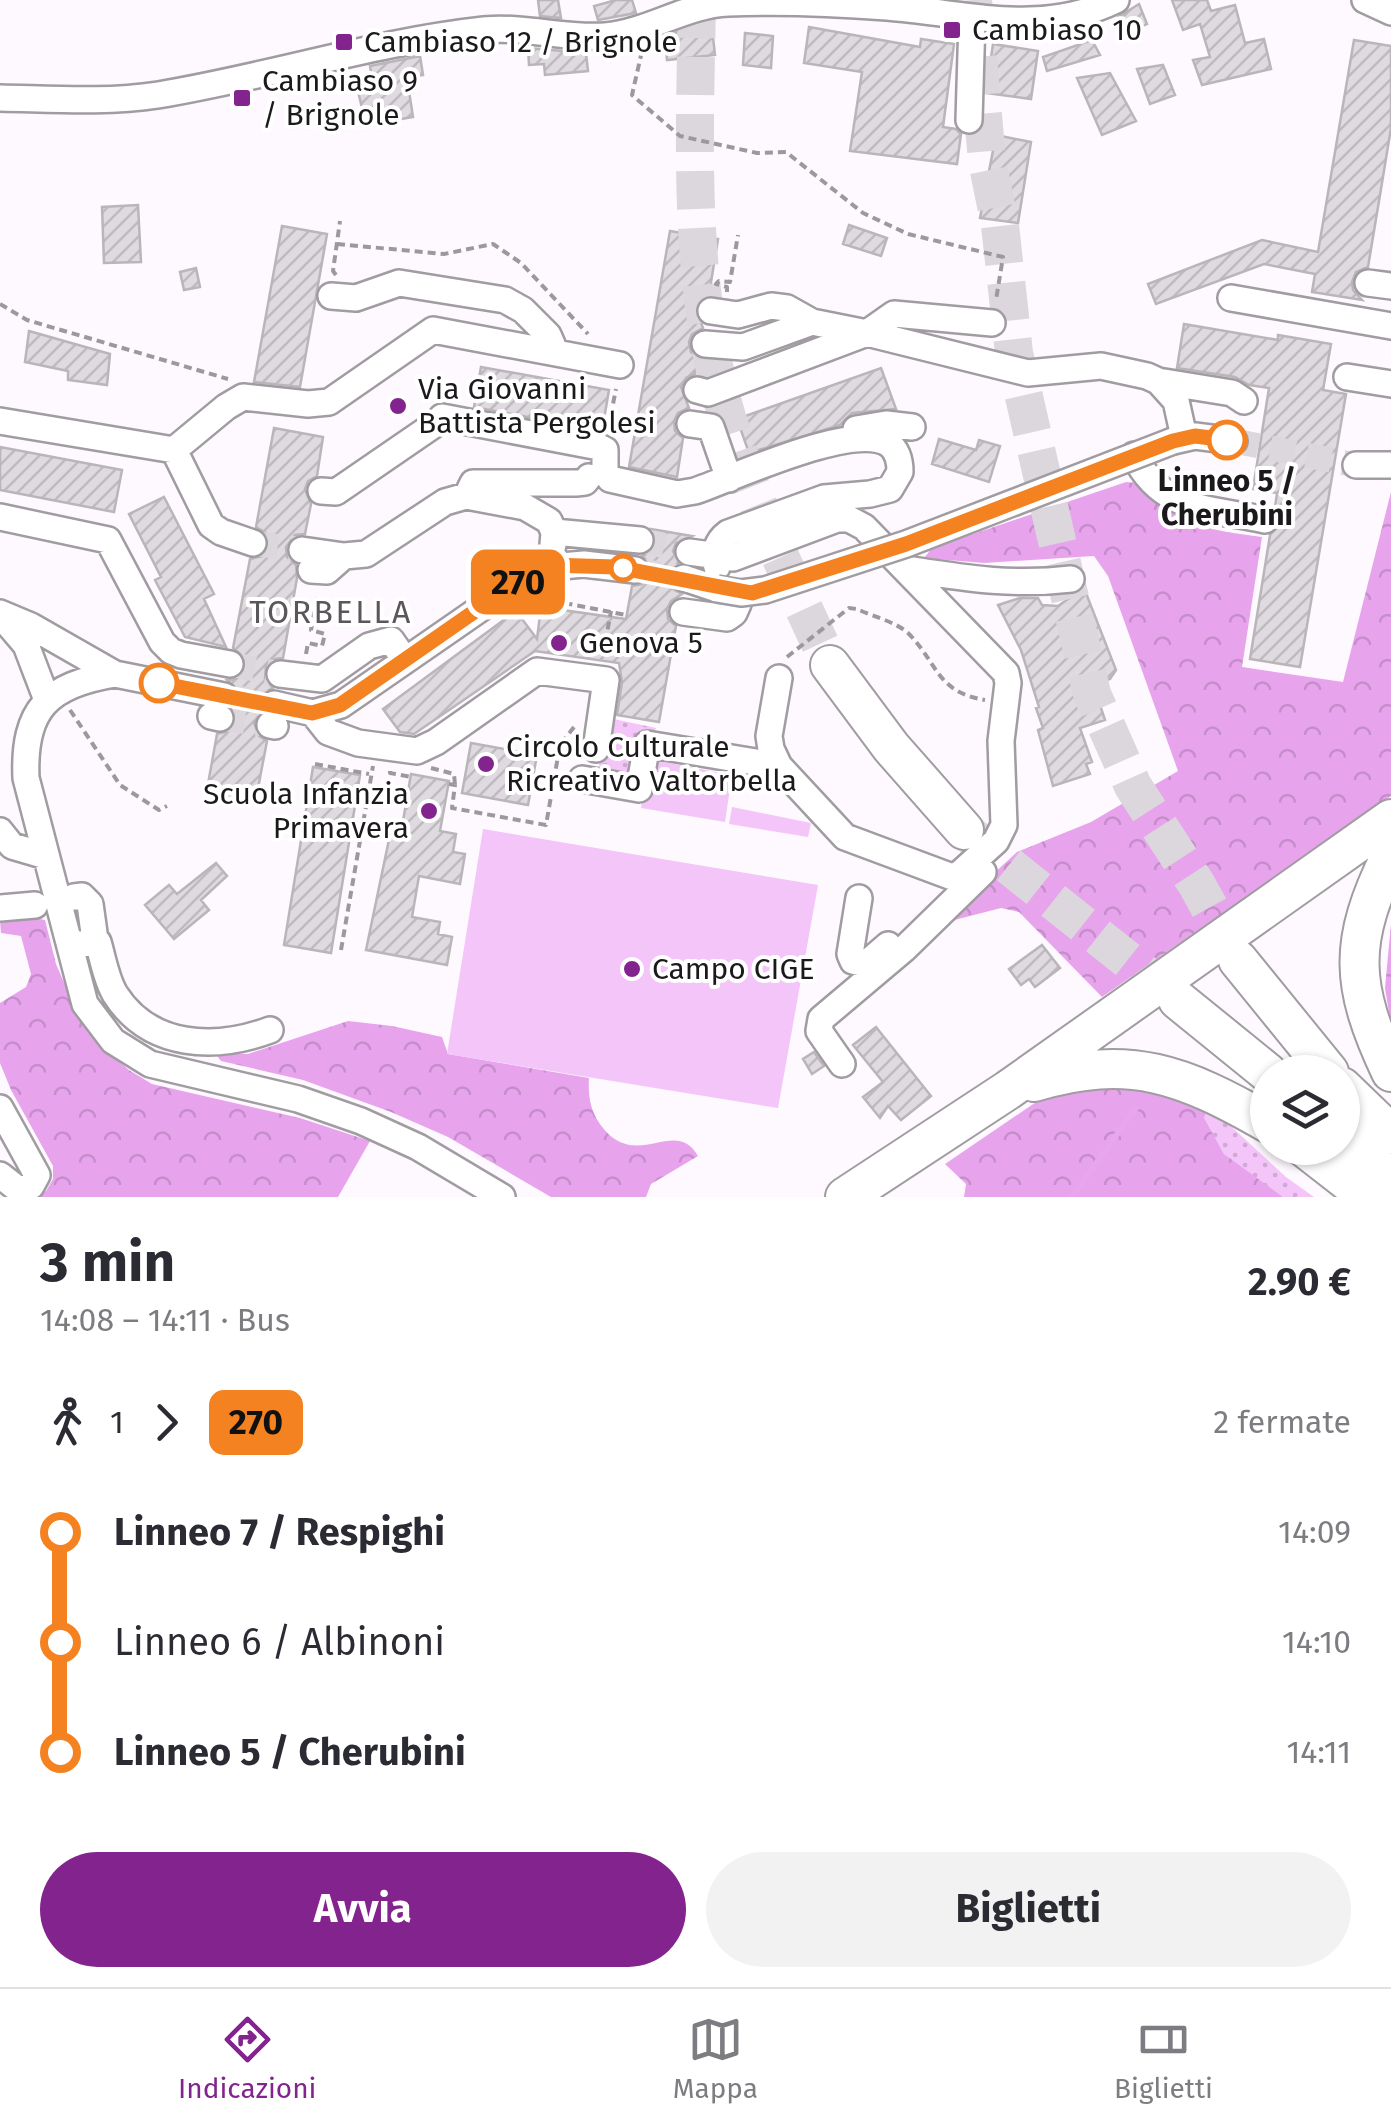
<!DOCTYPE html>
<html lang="it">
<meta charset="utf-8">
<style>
body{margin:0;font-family:"Fira Sans",sans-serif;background:#f2f2f3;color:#2b2b33;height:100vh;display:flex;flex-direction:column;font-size:38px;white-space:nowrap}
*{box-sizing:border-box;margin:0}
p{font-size:32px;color:#7c7c81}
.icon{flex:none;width:55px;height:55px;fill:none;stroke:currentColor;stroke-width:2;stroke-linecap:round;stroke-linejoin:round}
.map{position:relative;height:1197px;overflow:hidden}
.panel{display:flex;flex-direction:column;background:#fff;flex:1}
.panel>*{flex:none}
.badge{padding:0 20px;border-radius:15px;font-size:35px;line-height:65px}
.tools{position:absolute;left:1250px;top:1055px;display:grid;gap:20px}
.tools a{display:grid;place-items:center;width:110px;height:110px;border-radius:50%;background:#fff;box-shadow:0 2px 8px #0004;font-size:50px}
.map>.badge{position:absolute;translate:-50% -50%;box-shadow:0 0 0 5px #fff}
.legs{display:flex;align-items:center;gap:15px;height:110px;padding:0 40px;font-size:32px}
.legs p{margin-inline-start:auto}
.head{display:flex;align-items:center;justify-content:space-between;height:170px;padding:0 40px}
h1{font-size:55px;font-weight:700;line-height:75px}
.primary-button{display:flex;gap:20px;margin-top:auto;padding:20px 40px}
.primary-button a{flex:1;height:115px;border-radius:60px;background:#83248e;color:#fff;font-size:40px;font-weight:700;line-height:115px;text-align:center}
.primary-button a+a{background:#f2f2f3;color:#2b2b33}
ul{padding:0 40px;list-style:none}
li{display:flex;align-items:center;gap:35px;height:110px;font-size:38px}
li i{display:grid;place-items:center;width:15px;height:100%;margin:0 12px;background:currentColor}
li i::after{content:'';width:25px;height:25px;margin:-12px;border:8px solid;border-radius:50%;background:#fff}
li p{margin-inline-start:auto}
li:first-child i{background:linear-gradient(#0000 50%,currentColor 0)}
li:last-child i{background:linear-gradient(currentColor 50%,#0000 0)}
.tabs{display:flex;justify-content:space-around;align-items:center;height:140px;border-top:2px solid #e1e1e2;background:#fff;font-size:28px;color:#7c7c81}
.tabs a{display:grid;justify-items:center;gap:5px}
.tabs .on{color:#83248e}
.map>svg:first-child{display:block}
.green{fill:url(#green-dots)}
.forest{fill:url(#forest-crowns)}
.pitch{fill:#f4c5f9}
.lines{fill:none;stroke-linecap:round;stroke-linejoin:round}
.stream{stroke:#e8a6ef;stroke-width:6}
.building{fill:url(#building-hatch);stroke:#b9b5b9;stroke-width:2.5}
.minor-tunnel{stroke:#dcd7dc;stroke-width:25;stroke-dasharray:25 12;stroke-linecap:butt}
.highway-tunnel{stroke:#dcd7dc;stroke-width:38;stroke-dasharray:38 19;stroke-linecap:butt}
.minor-casing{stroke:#a09ca1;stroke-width:30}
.highway-casing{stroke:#a09ca1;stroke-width:42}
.path{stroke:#9c999c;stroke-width:4;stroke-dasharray:8 5;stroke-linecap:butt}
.minor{stroke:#fff;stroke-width:25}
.highway{stroke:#fff;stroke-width:38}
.minor-bridge-casing{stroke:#a09ca1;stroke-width:30;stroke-linecap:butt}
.minor-bridge{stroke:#fff;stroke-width:25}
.line-1-casing{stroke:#fff;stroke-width:22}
.line-1{stroke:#f58220;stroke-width:15}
.poi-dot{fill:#83248e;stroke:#fff;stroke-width:4}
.stop-1-dot{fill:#fff;stroke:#f58220;stroke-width:5}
.labels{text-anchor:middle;stroke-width:8;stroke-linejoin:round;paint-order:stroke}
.poi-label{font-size:30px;fill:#1b191b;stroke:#fff;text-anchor:start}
.stop-label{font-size:30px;font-weight:bold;fill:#1b191b;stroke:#fff}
.neighbourhood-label{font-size:32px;letter-spacing:2.5px;fill:#5a565a;stroke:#fff}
</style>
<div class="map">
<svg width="1391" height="1197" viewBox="0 0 1391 1197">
<defs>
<pattern id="green-dots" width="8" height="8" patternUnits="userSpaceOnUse" patternTransform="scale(2.5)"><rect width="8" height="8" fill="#f4c5f9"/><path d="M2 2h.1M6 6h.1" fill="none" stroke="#d1a9d5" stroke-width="1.8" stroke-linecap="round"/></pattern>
<pattern id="forest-crowns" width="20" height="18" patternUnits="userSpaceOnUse" patternTransform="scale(2.5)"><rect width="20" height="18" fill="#e7a4ed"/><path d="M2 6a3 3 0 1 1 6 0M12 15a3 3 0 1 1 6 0" fill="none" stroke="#c68dcb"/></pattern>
<pattern id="building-hatch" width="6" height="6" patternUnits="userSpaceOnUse" patternTransform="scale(2.5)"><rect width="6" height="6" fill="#dfdadf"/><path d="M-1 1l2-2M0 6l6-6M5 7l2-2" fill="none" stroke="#bfbabf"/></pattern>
</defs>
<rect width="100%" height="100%" fill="#fef9fe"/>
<!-- green -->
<path class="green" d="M609,718L656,728L636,784L597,776Z
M1208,1105L1286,1177L1314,1197H1283L1257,1180L1224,1154L1203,1118Z"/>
<!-- forest -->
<path class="forest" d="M1126,482L1138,483C1175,526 1209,530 1262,537L1242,667L1343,682L1391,492V796L1102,997L1019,912L1001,908L939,924L1017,852L1091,822L1178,771L1108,576L1094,556L984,563L924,558L932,548Z
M30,917L45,920L56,964L81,1022L101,1046L129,1070L152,1084L300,1118L370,1141L338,1197H27L46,1191L53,1179V1166L11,1090L0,1063V1003L26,987L31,974L21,936L1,933L0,921Z
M1391,924V1024L1385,988Z
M348,1021L392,1026L442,1037L448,1054L589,1078C588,1095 590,1110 600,1124C635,1174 675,1115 698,1156L651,1184L646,1197H551L448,1137L391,1112L303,1080L221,1061L215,1053L248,1054Z
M1102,1079L1208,1105L1204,1118L1224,1154L1283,1197H964L966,1184L945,1164L1061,1085Z"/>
<!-- pitch -->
<path class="pitch" d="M648,759L732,775L725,822L641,808Z
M732,807L811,823L808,837L729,824Z
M483,829L818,885L778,1108L447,1054Z"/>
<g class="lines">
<!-- stream -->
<path class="stream" d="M1072,1197L1136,1108"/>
</g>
<!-- building -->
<path class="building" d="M538,0H558L561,18L540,16Z
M616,0H632L636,13L598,20L594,6Z
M1172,0H1207L1211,11L1235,5L1245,43L1264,39L1271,69L1202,85L1193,60L1210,57L1200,24L1183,30Z
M1139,4L1147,24L1124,33L1118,17Z
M809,27L920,47L921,39L954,44L943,127L956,129L961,134L957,164L850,151L862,72L804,63Z
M712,28L715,55L667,60L665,37L680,31Z
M745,33L773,36L771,68L743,65Z
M1092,40L1100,55L1047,71L1043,57Z
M1354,40L1391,46V128L1381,189L1368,267L1356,272L1352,282L1353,290L1362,300L1312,292L1315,274L1264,264L1156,304L1148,284L1262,240L1318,252Z
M993,44L1038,51L1031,99L986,93Z
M528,48L586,53L588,71L545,75L544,64L529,65Z
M420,56L423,75L407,78L413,117L366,125L357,87L373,84L370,66Z
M1163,65L1175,95L1150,104L1137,69Z
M1110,73L1136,121L1102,135L1077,78Z
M996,135L1031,142L1018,223L980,218Z
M138,205L141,262L104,263L102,207Z
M849,225L887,238L881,256L843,244Z
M282,226L327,234L300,387L254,382Z
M670,231L718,239L709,295L699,300L695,308L703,328L692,334L689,342L691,352L698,358L695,374L686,378L681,387L689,408L678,413L674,421L675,431L683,438L677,477L629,467Z
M196,268L200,287L184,290L180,272Z
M1184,324L1278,340V335L1331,344L1323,390L1346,394L1300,667L1250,659L1270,535L1281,522L1275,507L1277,493L1253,489L1269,388L1249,385L1235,377L1177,368Z
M29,331L110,354L107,385L68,380V371L25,362Z
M481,367L609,390L602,431L474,407Z
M881,368L896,409L852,413L840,425L749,453L737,419Z
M274,428L323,437L317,476L308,481L305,489L311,504L305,534L295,535L286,547L287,557L296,565L297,578L283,658L275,659L266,665L265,679L273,688L262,694L258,701L261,712L254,723L259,736L267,741L255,804L206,795L217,734L231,730L236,721L233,709L240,700V692L227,680L236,679L246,668L245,658L233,648L250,559L263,556L269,547L266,533L256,527Z
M939,439L976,450L979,440L1000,446L989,482L932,464Z
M0,447L122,470L114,512L0,490Z
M164,497L214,594L204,599L226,647L185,637L155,580L161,577L129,514Z
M651,529L692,536L676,543L673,551L678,563L668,574L671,588L682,594L671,601L667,609L668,619L676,626L659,722L617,715L622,682L619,663L535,651L414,734L400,732L383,709L516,611L537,639L541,607L626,619L632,586L642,584L651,573L649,563L642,556L653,550L656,542Z
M1084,588L1116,670L1110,679L1093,684L1105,720L1080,728L1092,762L1086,764L1090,774L1053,786L1038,730L1043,728L1036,708L1039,707L1021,650L998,605L1020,598H1038L1042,605L1058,606Z
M471,743L537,755L528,805L462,793Z
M313,767L360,775L331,953L284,945Z
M411,774L449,781L440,831L456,834L453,852L465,854L460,884L419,876L412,917L440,922L438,934L452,937L447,965L366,950L392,825L402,827Z
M216,863L227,876L201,900L209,910L174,939L145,905L169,885L177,894Z
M1042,945L1060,968L1035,987L1029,979L1021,985L1009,969Z
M876,1027L931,1096L901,1120L888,1106L880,1118L863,1097L883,1082L853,1045Z
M814,1052L824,1066L812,1074L803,1059Z"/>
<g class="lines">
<!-- minor-tunnel -->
<path class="minor-tunnel" d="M1234,441L1356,465
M640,540L689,552
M253,543L302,550
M635,570L684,578
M230,664L280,674
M224,696L274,704
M220,718L270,725"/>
<!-- highway-tunnel -->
<path class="highway-tunnel" d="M697,0C695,130 688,261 719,388C743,483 789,576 830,665
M973,0L987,161L1000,225L1014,353L1092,694L1133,786L1197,885L1238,960
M964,830L1178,1000"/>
<!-- minor casing -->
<g class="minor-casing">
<path id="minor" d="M1365,0L1391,12
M0,98C52,99 106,103 158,95C268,77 374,42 484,30C525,26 565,39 605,36C649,32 685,5 728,3C781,1 834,3 887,7C966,13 1040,37 1116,0
M969,120L972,19
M1368,283L1391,286
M331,296L356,298L399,283L505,300L523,310L548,335L552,344L545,351
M1231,298L1391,326
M711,311L738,315L771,306L787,308L812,322L867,333L894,314L992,323
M705,344L743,347L812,322
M1347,377L1391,384
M1158,381L1232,393L1244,401
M697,390L708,393L867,333L1028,373L1101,366L1147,376L1158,381L1176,401L1184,437
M442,417L599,447L605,450V471L610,479L677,494L695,491C734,478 853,421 889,444C898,451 900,462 900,472L890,489L870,494L824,498L728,533C717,541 712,555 717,567
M0,421L174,450L211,525L221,532L253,543
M690,424L711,427L729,479
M856,429L886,424L912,427
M1173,441L1195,436L1234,441
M174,450L226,407L243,397L308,404L329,402L433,330L620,365
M1134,455C1161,511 1210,508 1265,520
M1356,465H1391
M470,489L473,483H576L585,482L589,477
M321,491L336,492L438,422L449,419
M0,517L108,540L162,642L171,651L181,655L230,664
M553,545L554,532L640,540
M302,550L344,556L366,554L445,502L466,496L525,507L549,521L554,532
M689,552L733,558L837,519H849L864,527L1006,673L1008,683L1001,741L1004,825L996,841L955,878L845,837L779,766L771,749L769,736L779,678
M906,569C965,578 1011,586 1071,579
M311,570L327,571L344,556
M684,578L717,589
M683,612L727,618L734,613L738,604
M0,613L31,626L115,674L224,696
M3,618L26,645L47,700
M115,674C48,685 23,709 26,778L85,1004L113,1041L150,1064L298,1099L361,1121L418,1147L502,1197
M280,674L322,679L369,646L391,640L405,660
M274,704L313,713L341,705L539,568L584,564L635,570
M313,713L328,732L358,743L417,751L436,742L537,671L606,680L596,749
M211,716L220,718
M270,725L275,726
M582,779L639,789L647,744L779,766
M0,831L12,846L46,856
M74,897L82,896L90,904L95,940
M859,898L850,954L853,961L866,964L888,945
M0,908L35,905
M70,945L98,942C103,959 106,979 115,994C150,1049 216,1050 270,1030
M842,1064L819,1031L821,1019L904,949L983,872
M0,1108L37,1175L31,1186L19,1190L0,1175"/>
</g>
<!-- highway casing -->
<g class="highway-casing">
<path id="highway" d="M830,665L891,747L964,830
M1391,855C1348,942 1350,985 1391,1072
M1238,960L1329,1072
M1178,1000L1268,1073
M1034,1082C1130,1053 1184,1075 1268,1123
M1342,1087L1391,1134
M1342,1136L1391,1179
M1305,1148L1368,1197
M845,1197L1008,1090L1391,819"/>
</g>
<!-- path -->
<path class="path" d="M642,51L632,95L680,136L757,153L786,152L863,213L908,234L1003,257L996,300
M337,244L444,254L493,244L521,263L588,334
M336,275L333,271L340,221
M727,292V287L716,284L719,281L730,282L738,235
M0,304L27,320L228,379
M608,429L616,389
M539,598L626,615
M306,654L308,643L322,646L325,634L311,630L318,594
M603,655L611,611
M787,657L849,608L857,609C872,616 896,622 908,633C938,663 936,692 985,700
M70,710L120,785L159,810L167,806
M315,764L369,774
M431,768L454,774L455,785
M390,771V773L411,777
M449,784L455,785L452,808L546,825L560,745L574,727
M341,950L373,766"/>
<!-- minor -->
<use href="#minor" class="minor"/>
<!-- highway -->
<use href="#highway" class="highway"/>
<!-- minor-bridge casing -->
<g class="minor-bridge-casing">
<path id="minor-bridge" d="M717,589L741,593L765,590L906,544L1173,441"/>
</g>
<!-- minor-bridge -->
<use href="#minor-bridge" class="minor-bridge"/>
</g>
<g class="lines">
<!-- line-1 casing -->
<g class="line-1-casing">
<path id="line-1" d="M159,683L312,713L340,705L504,591L549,565L616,567L752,593L906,544L1173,441L1195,436L1227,440"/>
</g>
<!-- line-1 -->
<use href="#line-1" class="line-1"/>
</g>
<!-- markers -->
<g class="poi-dot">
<rect x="942" y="20" width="20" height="20" rx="5"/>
<rect x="334" y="32" width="20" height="20" rx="5"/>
<rect x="232" y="88" width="20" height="20" rx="5"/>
<circle cx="398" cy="406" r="10"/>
<circle cx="559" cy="643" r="10"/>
<circle cx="486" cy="764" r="10"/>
<circle cx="429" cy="811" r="10"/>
<circle cx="632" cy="969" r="10"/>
</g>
<g class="stop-1-dot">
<circle cx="1227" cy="440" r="18"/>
<circle cx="623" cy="568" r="12"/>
<circle cx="159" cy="683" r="18"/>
</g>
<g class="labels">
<!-- poi labels -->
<g class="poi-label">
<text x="972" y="40">Cambiaso 10</text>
<text x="364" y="52">Cambiaso 12 / Brignole</text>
<text x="262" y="91">Cambiaso 9<tspan x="262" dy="34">/ Brignole</tspan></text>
<text x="418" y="399">Via Giovanni<tspan x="418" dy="34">Battista Pergolesi</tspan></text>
<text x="579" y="653">Genova 5</text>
<text x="506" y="757">Circolo Culturale<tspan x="506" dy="34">Ricreativo Valtorbella</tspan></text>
<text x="409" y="804" text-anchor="end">Scuola Infanzia<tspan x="409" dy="34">Primavera</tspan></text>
<text x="652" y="979">Campo CIGE</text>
</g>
<!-- stop labels -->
<g class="stop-label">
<text x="1227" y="491">Linneo 5 /<tspan x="1227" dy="34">Cherubini</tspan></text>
</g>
<!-- neighbourhood labels -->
<g class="neighbourhood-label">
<text x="331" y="623">TORBELLA</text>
</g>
</g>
</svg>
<div class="tools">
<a><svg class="icon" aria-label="layers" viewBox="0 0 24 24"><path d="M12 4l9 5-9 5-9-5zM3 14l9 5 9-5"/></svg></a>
</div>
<b class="badge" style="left:518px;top:582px;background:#f58220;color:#111">270</b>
</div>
<section class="panel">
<div class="head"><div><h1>3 min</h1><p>14:08 – 14:11 · Bus</p></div><b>2.90 €</b></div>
<div class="legs"><svg class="icon" aria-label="walk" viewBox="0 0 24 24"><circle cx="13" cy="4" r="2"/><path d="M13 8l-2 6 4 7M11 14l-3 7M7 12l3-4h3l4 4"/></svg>1<svg class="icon" aria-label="forward" viewBox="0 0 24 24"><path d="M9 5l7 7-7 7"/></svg><b class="badge" style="background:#f58220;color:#111">270</b><p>2 fermate</p></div>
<ul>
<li><i style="color:#f58220"></i><b>Linneo 7 / Respighi</b><p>14:09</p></li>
<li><i style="color:#f58220"></i><span>Linneo 6 / Albinoni</span><p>14:10</p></li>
<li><i style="color:#f58220"></i><b>Linneo 5 / Cherubini</b><p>14:11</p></li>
</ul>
<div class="primary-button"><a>Avvia</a><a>Biglietti</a></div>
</section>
<nav class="tabs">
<a class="on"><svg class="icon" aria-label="directions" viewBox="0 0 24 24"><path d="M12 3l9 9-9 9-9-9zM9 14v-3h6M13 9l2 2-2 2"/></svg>Indicazioni</a>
<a><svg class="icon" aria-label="map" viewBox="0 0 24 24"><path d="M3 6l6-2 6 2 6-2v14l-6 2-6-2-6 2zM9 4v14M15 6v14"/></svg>Mappa</a>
<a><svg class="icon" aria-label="tickets" viewBox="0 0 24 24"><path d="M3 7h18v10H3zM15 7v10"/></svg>Biglietti</a>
</nav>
